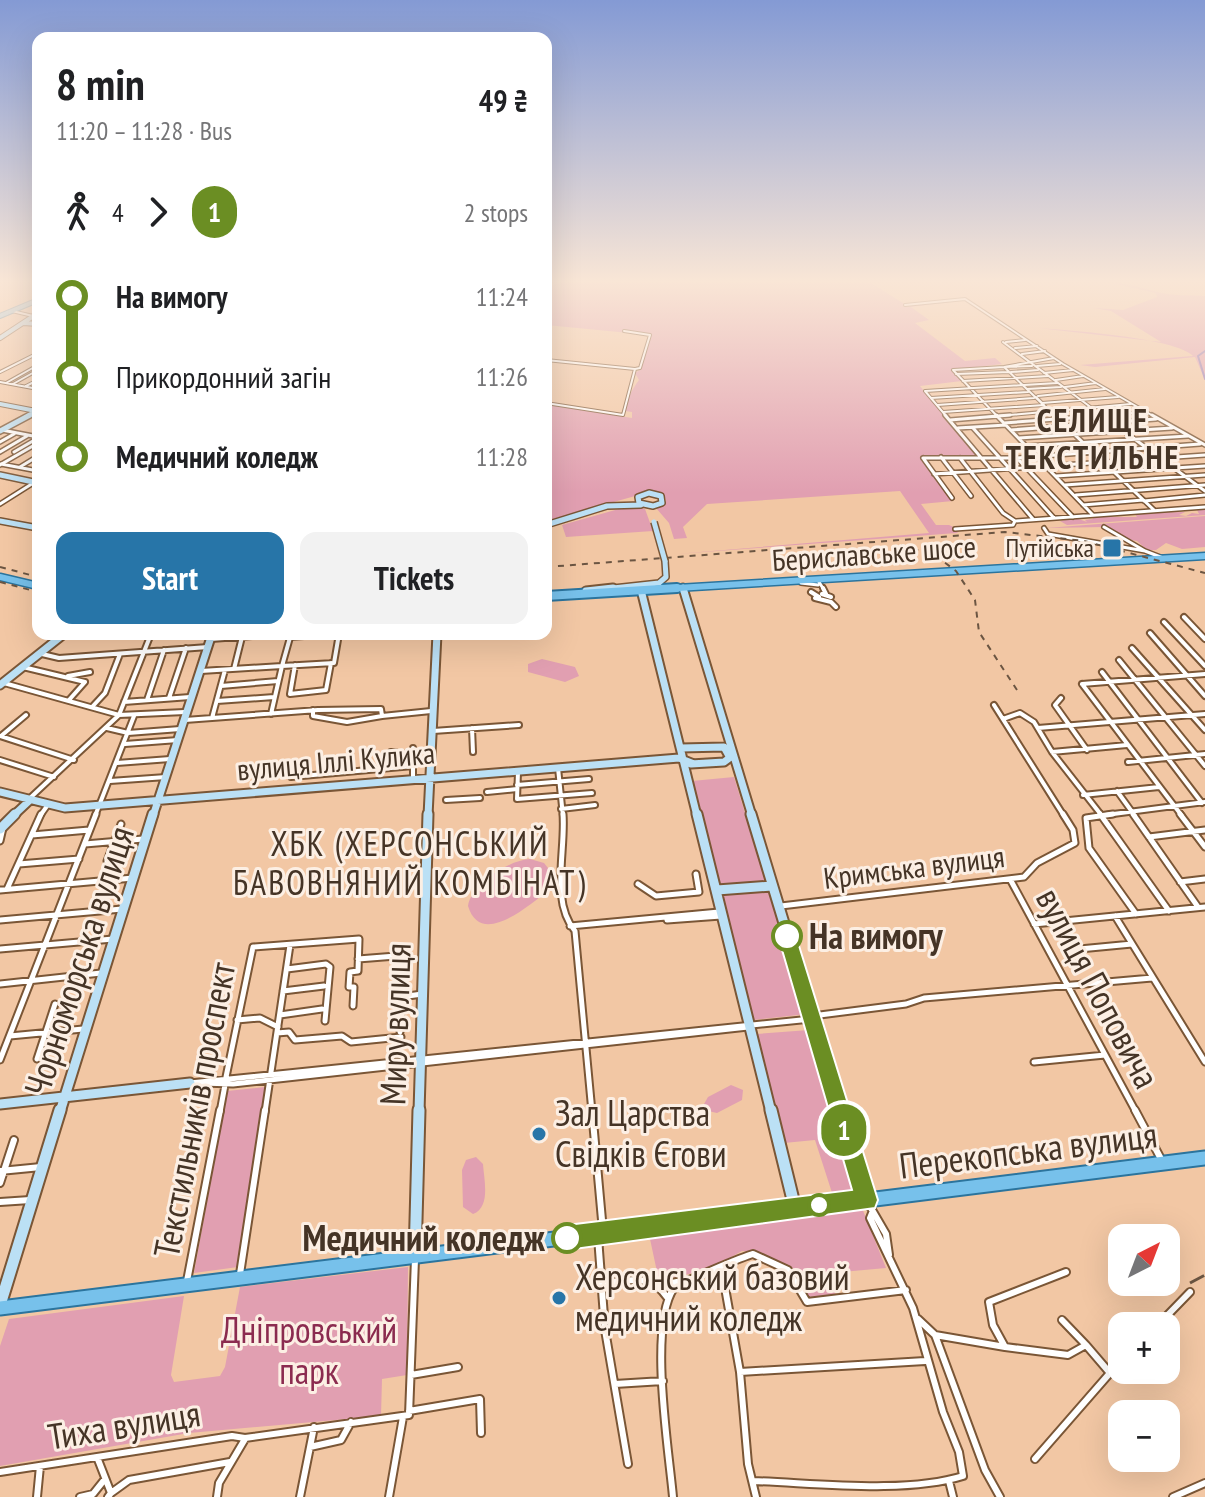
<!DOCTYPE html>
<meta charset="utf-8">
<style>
body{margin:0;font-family:"PT Sans Narrow",sans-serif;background:#f2f2f2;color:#202124;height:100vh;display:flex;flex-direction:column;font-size:30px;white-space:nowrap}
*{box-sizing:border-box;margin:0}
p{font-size:26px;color:#757577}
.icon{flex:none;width:44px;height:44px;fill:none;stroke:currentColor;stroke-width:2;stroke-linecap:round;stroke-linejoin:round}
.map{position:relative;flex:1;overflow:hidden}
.drawer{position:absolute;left:32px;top:32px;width:520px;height:608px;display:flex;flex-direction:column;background:#fff;border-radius:16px;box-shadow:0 8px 32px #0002}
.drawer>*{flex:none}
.badge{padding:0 16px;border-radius:26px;font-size:28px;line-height:52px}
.needle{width:52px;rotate:42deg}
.buttons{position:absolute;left:1108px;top:1224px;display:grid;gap:16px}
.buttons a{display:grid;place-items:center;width:72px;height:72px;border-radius:16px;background:#fff;box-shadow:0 8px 32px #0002;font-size:40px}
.map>.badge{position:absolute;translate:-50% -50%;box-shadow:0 0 0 4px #fff}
.legs{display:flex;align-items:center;gap:12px;height:88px;padding:0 24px;font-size:26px}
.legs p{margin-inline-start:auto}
.headline{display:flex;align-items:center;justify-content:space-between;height:136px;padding:0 24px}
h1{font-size:44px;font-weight:600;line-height:60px}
.cta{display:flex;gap:16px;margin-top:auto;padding:16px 24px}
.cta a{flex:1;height:92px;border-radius:16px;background:#2775a8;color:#fff;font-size:32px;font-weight:600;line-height:92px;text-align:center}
.cta a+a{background:#f2f2f2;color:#202124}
ul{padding:0 24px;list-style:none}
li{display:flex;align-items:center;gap:28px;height:80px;font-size:30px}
li i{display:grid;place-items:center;width:12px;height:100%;margin:0 10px;background:currentColor}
li i::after{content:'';width:20px;height:20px;margin:-10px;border:6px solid;border-radius:50%;background:#fff}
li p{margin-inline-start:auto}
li:first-child i{background:linear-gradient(#0000 50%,currentColor 0)}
li:last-child i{background:linear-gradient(currentColor 50%,#0000 0)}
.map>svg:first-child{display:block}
.green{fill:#e19fb1}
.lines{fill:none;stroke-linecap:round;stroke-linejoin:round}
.canal{stroke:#8e73b7;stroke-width:2}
.street-far4-casing{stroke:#7a5636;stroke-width:4}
.street-far3-casing{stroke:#7a5636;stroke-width:6}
.street-far2-casing{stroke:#7a5636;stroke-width:8}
.street-far1-casing{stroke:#7a5636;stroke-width:9}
.street-casing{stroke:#7a5636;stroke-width:10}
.secondary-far4-casing{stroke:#7a5636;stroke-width:6}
.secondary-far3-casing{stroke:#7a5636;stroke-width:8}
.secondary-far2-casing{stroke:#7a5636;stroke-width:11}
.secondary-far1-casing{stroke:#7a5636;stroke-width:13}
.secondary-casing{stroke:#7a5636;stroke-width:15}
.primary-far3-casing{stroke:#2b749d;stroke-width:6}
.primary-far2-casing{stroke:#2b749d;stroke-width:9}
.primary-far1-casing{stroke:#2b749d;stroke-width:12}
.primary-casing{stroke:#2b749d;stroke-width:17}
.street-far4{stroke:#fff;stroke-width:2}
.street-far3{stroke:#fff;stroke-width:3}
.street-far2{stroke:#fff;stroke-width:4}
.street-far1{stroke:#fff;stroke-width:5}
.street{stroke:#fff;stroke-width:6}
.secondary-far4{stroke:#bbe0f5;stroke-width:4}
.secondary-far3{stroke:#bbe0f5;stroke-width:5}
.secondary-far2{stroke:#bbe0f5;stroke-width:7}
.secondary-far1{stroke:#bbe0f5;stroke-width:9}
.secondary{stroke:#bbe0f5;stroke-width:11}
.primary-far3{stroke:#77c1eb;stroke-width:4}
.primary-far2{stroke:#77c1eb;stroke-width:6}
.primary-far1{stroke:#77c1eb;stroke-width:8}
.primary{stroke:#77c1eb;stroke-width:13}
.rail-far1{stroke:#6b5542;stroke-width:2;stroke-dasharray:6 6;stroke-linecap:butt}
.rail{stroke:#6b5542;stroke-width:3;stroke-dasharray:16 16;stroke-linecap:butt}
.secondary-bridge-casing{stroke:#7a5636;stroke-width:8;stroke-linecap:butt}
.secondary-bridge{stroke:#bbe0f5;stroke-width:5}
.line-1{fill:#6b8e23;stroke:#fff;stroke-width:2}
.poi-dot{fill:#2775a8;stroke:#fcefe4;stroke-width:3}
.stop-1-dot{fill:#fff;stroke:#6b8e23;stroke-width:4}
.labels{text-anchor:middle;stroke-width:6;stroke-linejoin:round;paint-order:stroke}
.far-poi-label{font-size:26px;fill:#453426;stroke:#fcefe4;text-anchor:end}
.street-label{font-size:30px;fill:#453426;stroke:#fcefe4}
.far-district-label{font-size:32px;font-weight:bold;letter-spacing:2px;fill:#453426;stroke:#fcefe4}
.quarter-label{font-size:34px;letter-spacing:2px;fill:#453426;stroke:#fcefe4}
.near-stop-label{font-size:36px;font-weight:bold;fill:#453426;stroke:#fcefe4;text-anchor:start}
.near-street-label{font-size:36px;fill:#453426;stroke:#fcefe4}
.near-poi-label{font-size:36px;fill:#453426;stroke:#fcefe4;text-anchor:start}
.near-park-label{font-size:36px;fill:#8b2b4f;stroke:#fcefe4}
</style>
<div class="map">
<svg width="1205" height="1497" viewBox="0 0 1205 1497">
<rect width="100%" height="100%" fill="#f2c7a4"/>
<!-- green -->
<path class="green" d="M558,283H871L906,305L963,298L976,306L965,300L911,307L929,320L915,323L965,361L995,358L1002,364L952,370L962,381L920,386L980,458H921L953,501L921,504L936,525H949L960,530L957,533L676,554L929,533L900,491L707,504L683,527L687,538L674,539L669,523L656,508L666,501L665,497L653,491L546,521V404L632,418V412L625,411C628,396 632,390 639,380L635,373L640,370L650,335L546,325V287Z
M1111,283C1128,283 1142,288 1157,292C1172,296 1190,295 1205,296V380L1195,357L1095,367L1080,365L1193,356C1177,338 1067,330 1038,328L1161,342L1111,311L1094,308L1123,310L1157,297L1156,293Z
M633,505L645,509L653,531L566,537L562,525Z
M1205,508V515L1067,525L1060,521L1076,518L1087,522L1085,520L1093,519L1092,517H1137L1134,513L1185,512L1179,515L1186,516L1192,513L1199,514L1197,510Z
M1205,516V547L1182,549L1166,543L1156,550H1147L1137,541L1116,537V534L1105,527L1046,528Z
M542,659L575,667L579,676L565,682L528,672V664Z
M734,777L807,1014L754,1020L692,781Z
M530,859L544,863L552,873L548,891C530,904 481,949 468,906C471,884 509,860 530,859Z
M809,1030L859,1196L834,1199L815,1140L784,1143L757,1034Z
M731,1085L743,1090L742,1100L717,1113L708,1111L704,1104L708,1097Z
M265,1087L238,1267L194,1273L227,1091Z
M476,1157L483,1164C484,1180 491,1207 473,1214L463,1207L462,1170L466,1160Z
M862,1208L886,1268L831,1273L836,1296L806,1298L791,1268L762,1253L742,1251L710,1269L659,1281L650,1239Z
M408,1267L407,1375L382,1379L381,1416L189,1433L0,1466V1346L9,1319L184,1296L171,1375L174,1382L220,1376L225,1367L240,1287Z"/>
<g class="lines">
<!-- canal -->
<path class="canal" d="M1205,351L1198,356L1205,379"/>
<!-- street-far4 casing -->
<g class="street-far4-casing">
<path id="street-far4" d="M905,305L965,299L1063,364L1155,417
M12,311L33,316
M1003,342L1104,417
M1006,342L1025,340
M1015,348L1037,346
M1022,354L1045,351
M546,360L635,369
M1037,366L1060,364
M1004,367L1056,417
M1004,367L1032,366
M953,370L998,417
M953,370L1004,367L1054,358
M0,372L38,353
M1011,372L1038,370
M1044,373L1073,370
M956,374L1009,372
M1056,380L1083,376
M963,381L1048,376
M0,382L38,389
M6,383L38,365
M13,384L38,370
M26,386L38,380
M1065,387L1096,383
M1027,389L1061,387
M925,391L947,417
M925,391L1057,383
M1038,396L1105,389
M1036,397L1042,403L1118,397
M931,398L1028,392
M546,403L623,415L635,369L640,368L650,335L624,331
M937,405L1034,398
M943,412L1044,405
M987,417L1131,404
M1085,417L1145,412"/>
</g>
<!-- street-far3 casing -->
<g class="street-far3-casing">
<path id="street-far3" d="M945,415L1033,519
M996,415L1092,514
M1054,415L1154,510
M1102,415L1205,491
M1152,415L1205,445
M950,420L1010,415
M1004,423L1110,415
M958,428L1006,425
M973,428L1054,518
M2,430L38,437
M1011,430L1156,419
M1019,438L1172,428
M0,442L14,434
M1027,446L1188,436
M0,452L27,436
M14,452L38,438
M941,457L971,496
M923,458H1017L1200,444
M923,458L952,498
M960,458L1003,513L1015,521
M1017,458L1073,517
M1,464L38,471
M0,465L38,443
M20,467L38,456
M934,474L1205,455
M1056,476L1205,466
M1065,485L1205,475
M1076,495L1205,485
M1144,501L1205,495
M0,504L38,480
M1083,505L1143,500
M1104,527L1145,551
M1044,528L1048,534L1145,551L1163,558
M955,529L1013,525L1015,521L1205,507
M819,582L824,590
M801,583L818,585"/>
</g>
<!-- street-far2 casing -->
<g class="street-far2-casing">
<path id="street-far2" d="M823,588L826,594
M811,592L819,597
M822,594L831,597
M815,598L831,602L836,607
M1184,617L1205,639
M1164,622L1205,666
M1150,633L1205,696
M289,637L334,634
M211,639L281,634
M1132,648L1205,730
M42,654L59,658L208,647
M1119,660L1205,766
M295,665L290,694L326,690L331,663
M23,667L85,682L69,700
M234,669L242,637
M201,671L282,666L291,634
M1102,672L1202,803
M68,676L90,672
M4,683L119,715L185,712
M1082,684L1182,816
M1082,684L1205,674
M221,686L278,681
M169,698L186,648
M1061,698L1055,705L1087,750
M147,700L164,650
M217,701L274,697
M124,702L190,697
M994,705L1064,816
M92,707L105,693L120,654
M313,710V716L347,722L382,716
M271,714L282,666L334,663L339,634
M212,718L225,670
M1003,719L1020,713L1034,722L1052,752L1102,816
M185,720L318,710L381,709L382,716L431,711
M107,728L128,733L180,729
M472,728L473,752
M1038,728L1205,714
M433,731L519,725
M0,736L74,760
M1,736L26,715
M125,744L178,740
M413,748V780
M391,752L413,755
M1052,752L1127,745
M0,760L54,777
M1128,762L1205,754
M117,763L170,759
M558,768L563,816
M518,772L517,799L592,793
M291,777L413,766
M110,781L166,777
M517,785L589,779
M1117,791L1135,816
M487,792L517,789
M1083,795L1159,787
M29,799L119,715L151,634
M446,800L480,798
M561,809L595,805
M40,816L47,806
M95,816L134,716
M1098,816L1205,802"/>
</g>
<!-- street-far1 casing -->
<g class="street-far1-casing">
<path id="street-far1" d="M563,814C566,851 550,901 575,931L592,1112
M1100,814L1169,911
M1113,814L1086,818L1089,848L1136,914
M1133,814L1198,907
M1180,814L1205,847
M32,835L89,830
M1149,837L1205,830
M0,841L3,828
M85,844L143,839
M107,861L121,824
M19,864L79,859
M1010,879L1136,1112
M1180,882L1205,879
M638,884L656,896L699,892L696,874
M7,889L41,814
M0,890L133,878
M781,906L1024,877L1037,863L1075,843L1073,830L1063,814
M1115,916L1205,1062
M0,920L122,909
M667,920L721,916
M1034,924L1205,907
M570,926L719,912
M0,949L113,939
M1069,950L1132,944
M358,959L396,956
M287,969L326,964L330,967L325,1021
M0,984L101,973
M283,991L324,986
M401,997L422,994
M280,1015L322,1009
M812,1016L906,1004L924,998L1152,978
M237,1020L260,1018L278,1027
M400,1032L403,956
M277,1033L289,1032L295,1040L342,1036L351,1042L401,1037
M10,1036L83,1029
M37,1059L55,1004
M0,1060L96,814
M1034,1062L1105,1055
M226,1077L253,947L359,939L358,971L350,972L349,987H354L353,1006
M190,1083L811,1019
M201,1083L233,1084L748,1027
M220,1112L225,1085
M265,1112L290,945"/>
</g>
<!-- street casing -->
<g class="street-casing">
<path id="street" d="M592,1110L603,1231
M1135,1110L1161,1159
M0,1171L41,1167
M0,1183L14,1140
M0,1202L30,1200
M868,1203L886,1234L889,1255
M598,1237L605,1330L628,1464
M717,1270L724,1282L740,1372L748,1464L756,1497
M240,1274L265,1110
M187,1281L220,1110
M603,1284C629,1280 650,1273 667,1297
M661,1285L677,1282
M918,1319L935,1335L985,1470L1000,1497
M1157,1326L1190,1292
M935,1335L1005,1347L993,1325L989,1302L1066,1272
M1086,1345L1110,1373L1122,1361
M1005,1347L1068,1355L1086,1345L1062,1320
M740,1372L925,1361
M411,1375L458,1367
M615,1384L663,1381
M409,1411L480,1399L481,1433
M310,1447L341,1440L351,1422
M97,1457L111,1493L108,1497
M1035,1459L1110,1373
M0,1472L232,1436L245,1438L409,1415L415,1259
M754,1481C816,1483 905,1494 963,1476L959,1452L943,1412L913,1308L870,1218L872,1213
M949,1481L953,1497
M111,1493L129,1480L230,1462
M37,1497L40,1466
M80,1497L93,1494L105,1479
M217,1497L219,1483L245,1439
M300,1497L314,1427
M389,1497L403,1417
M673,1497C669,1451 648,1325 674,1288C677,1284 745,1256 753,1254L788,1270L807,1302L906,1290
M1173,1497L1205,1483"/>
</g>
<!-- secondary-far4 casing -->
<g class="secondary-far4-casing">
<path id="secondary-far4" d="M23,323L38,324
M0,338L38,313
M0,404L36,411
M26,417L38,410"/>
</g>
<!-- secondary-far3 casing -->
<g class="secondary-far3-casing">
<path id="secondary-far3" d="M0,431L30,415
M0,475L38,483
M649,493L661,496L662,503L653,506L639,503L638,497Z
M0,521L38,528
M546,525L607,506L641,505
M595,590L659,583L666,577L665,561"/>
</g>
<!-- secondary-far2 casing -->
<g class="secondary-far2-casing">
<path id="secondary-far2" d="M683,588L752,816
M641,590L697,816
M586,591L613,588
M0,685L64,634
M681,748L724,747L729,756
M691,764L724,762L732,756
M0,792L65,808L679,758L694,764
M13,816L29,801
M153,816L212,634
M428,816L437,634"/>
</g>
<!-- secondary-far1 casing -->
<g class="secondary-far1-casing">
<path id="secondary-far1" d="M697,814L771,1112
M751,814L841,1112
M0,829L15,814
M717,890L772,886
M0,1104L190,1083
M60,1112L153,814
M419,1112L428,814"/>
</g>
<!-- secondary casing -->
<g class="secondary-casing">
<path id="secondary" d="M771,1110L795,1208
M840,1110L867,1200
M415,1257L419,1110
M0,1305L60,1110"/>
</g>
<!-- primary-far3 casing -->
<g class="primary-far3-casing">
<path id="primary-far3" d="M0,316L38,300"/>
</g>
<!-- primary-far2 casing -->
<g class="primary-far2-casing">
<path id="primary-far2" d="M0,577L38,586
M644,590L1205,556"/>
</g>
<!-- primary-far1 casing -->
<g class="primary-far1-casing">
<path id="primary-far1" d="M546,596L677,588"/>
</g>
<!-- primary casing -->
<g class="primary-casing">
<path id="primary" d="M0,1308L1205,1158"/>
</g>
<!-- street-far4 -->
<use href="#street-far4" class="street-far4"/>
<!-- street-far3 -->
<use href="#street-far3" class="street-far3"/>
<!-- street-far2 -->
<use href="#street-far2" class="street-far2"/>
<!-- street-far1 -->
<use href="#street-far1" class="street-far1"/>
<!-- street -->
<use href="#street" class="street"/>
<!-- secondary-far4 -->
<use href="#secondary-far4" class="secondary-far4"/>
<!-- secondary-far3 -->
<use href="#secondary-far3" class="secondary-far3"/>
<!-- secondary-far2 -->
<use href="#secondary-far2" class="secondary-far2"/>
<!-- secondary-far1 -->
<use href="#secondary-far1" class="secondary-far1"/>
<!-- secondary -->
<use href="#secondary" class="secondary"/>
<!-- primary-far3 -->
<use href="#primary-far3" class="primary-far3"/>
<!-- primary-far2 -->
<use href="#primary-far2" class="primary-far2"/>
<!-- primary-far1 -->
<use href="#primary-far1" class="primary-far1"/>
<!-- primary -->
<use href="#primary" class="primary"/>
<!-- rail-far1 -->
<path class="rail-far1" d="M901,545L936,556L956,571L975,600L979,632L1017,690
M0,567L38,577
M546,567L1005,532L1084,541L1205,573
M0,582L38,592"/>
<!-- rail -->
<path class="rail" d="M1190,1283L1205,1275"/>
<!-- secondary-bridge casing -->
<g class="secondary-bridge-casing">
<path id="secondary-bridge" d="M654,522L665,561"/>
</g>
<!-- secondary-bridge -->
<use href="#secondary-bridge" class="secondary-bridge"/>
</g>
<!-- sky -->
<linearGradient id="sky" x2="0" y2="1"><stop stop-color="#849ad4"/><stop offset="0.57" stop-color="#f9e6d6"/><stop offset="1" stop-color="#f9e6d6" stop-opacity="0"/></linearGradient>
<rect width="1205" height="493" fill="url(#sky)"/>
<!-- line-1 -->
<path class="line-1" d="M787,928L794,930L796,936L878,1200L875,1208L567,1250L558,1246L555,1238L558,1229L567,1225L852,1190L778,936L780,930Z"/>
<!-- markers -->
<g class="poi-dot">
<rect x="1102" y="538" width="20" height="20" rx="4"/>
<circle cx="539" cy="1134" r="8"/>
<circle cx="559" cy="1298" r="8"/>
</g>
<g class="stop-1-dot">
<circle cx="787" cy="936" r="14"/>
<circle cx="819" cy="1205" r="10"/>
<circle cx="567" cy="1238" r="14"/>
</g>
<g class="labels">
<!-- far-poi labels -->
<g class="far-poi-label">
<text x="1094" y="557">Путійська</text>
</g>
<!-- street labels -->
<g class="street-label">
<text transform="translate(874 554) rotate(-4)" y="10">Бериславське шосе</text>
<text transform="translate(336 762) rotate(-5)" y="10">вулиця Іллі Кулика</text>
<text transform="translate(914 868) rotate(-7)" y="10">Кримська вулиця</text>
</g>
<!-- far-district labels -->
<g class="far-district-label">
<text x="1093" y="432">СЕЛИЩЕ<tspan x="1093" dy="37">ТЕКСТИЛЬНЕ</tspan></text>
</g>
<!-- quarter labels -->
<g class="quarter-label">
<text x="410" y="856">ХБК (ХЕРСОНСЬКИЙ<tspan x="410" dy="39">БАВОВНЯНИЙ КОМБІНАТ)</tspan></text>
</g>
<!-- near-stop labels -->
<g class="near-stop-label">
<text x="809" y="949">На вимогу</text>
<text x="545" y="1251" text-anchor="end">Медичний коледж</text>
</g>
<!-- near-street labels -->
<g class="near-street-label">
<text transform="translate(79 961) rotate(-72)" y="13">Чорноморська вулиця</text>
<text transform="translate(1098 988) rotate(62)" y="13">вулиця Поповича</text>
<text transform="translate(395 1024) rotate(-88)" y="13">Миру вулиця</text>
<text transform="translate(194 1110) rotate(-79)" y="13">Текстильників проспект</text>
<text transform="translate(1028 1150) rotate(-7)" y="13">Перекопська вулиця</text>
<text transform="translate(124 1425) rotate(-9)" y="13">Тиха вулиця</text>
</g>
<!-- near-poi labels -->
<g class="near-poi-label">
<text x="555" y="1126">Зал Царства<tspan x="555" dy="41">Свідків Єгови</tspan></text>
<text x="575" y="1290">Херсонський базовий<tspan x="575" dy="41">медичний коледж</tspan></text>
</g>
<!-- near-park labels -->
<g class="near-park-label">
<text x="309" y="1343">Дніпровський<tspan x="309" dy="41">парк</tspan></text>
</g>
</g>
</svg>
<div class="buttons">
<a><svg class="needle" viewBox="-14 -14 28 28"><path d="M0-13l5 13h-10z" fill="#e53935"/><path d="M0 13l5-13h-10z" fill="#757577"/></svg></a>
<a>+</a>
<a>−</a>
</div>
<b class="badge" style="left:844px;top:1130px;background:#6b8e23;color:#fff">1</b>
<section class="drawer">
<div class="headline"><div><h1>8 min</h1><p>11:20 – 11:28 · Bus</p></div><b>49 ₴</b></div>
<div class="legs"><svg class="icon" aria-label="walk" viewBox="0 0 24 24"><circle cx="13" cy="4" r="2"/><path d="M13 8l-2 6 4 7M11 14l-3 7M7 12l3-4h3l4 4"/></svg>4<svg class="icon" aria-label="forward" viewBox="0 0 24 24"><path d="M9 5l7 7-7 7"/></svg><b class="badge" style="background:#6b8e23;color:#fff">1</b><p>2 stops</p></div>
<ul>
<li><i style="color:#6b8e23"></i><b>На вимогу</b><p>11:24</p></li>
<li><i style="color:#6b8e23"></i><span>Прикордонний загін</span><p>11:26</p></li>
<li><i style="color:#6b8e23"></i><b>Медичний коледж</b><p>11:28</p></li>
</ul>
<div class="cta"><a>Start</a><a>Tickets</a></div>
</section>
</div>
